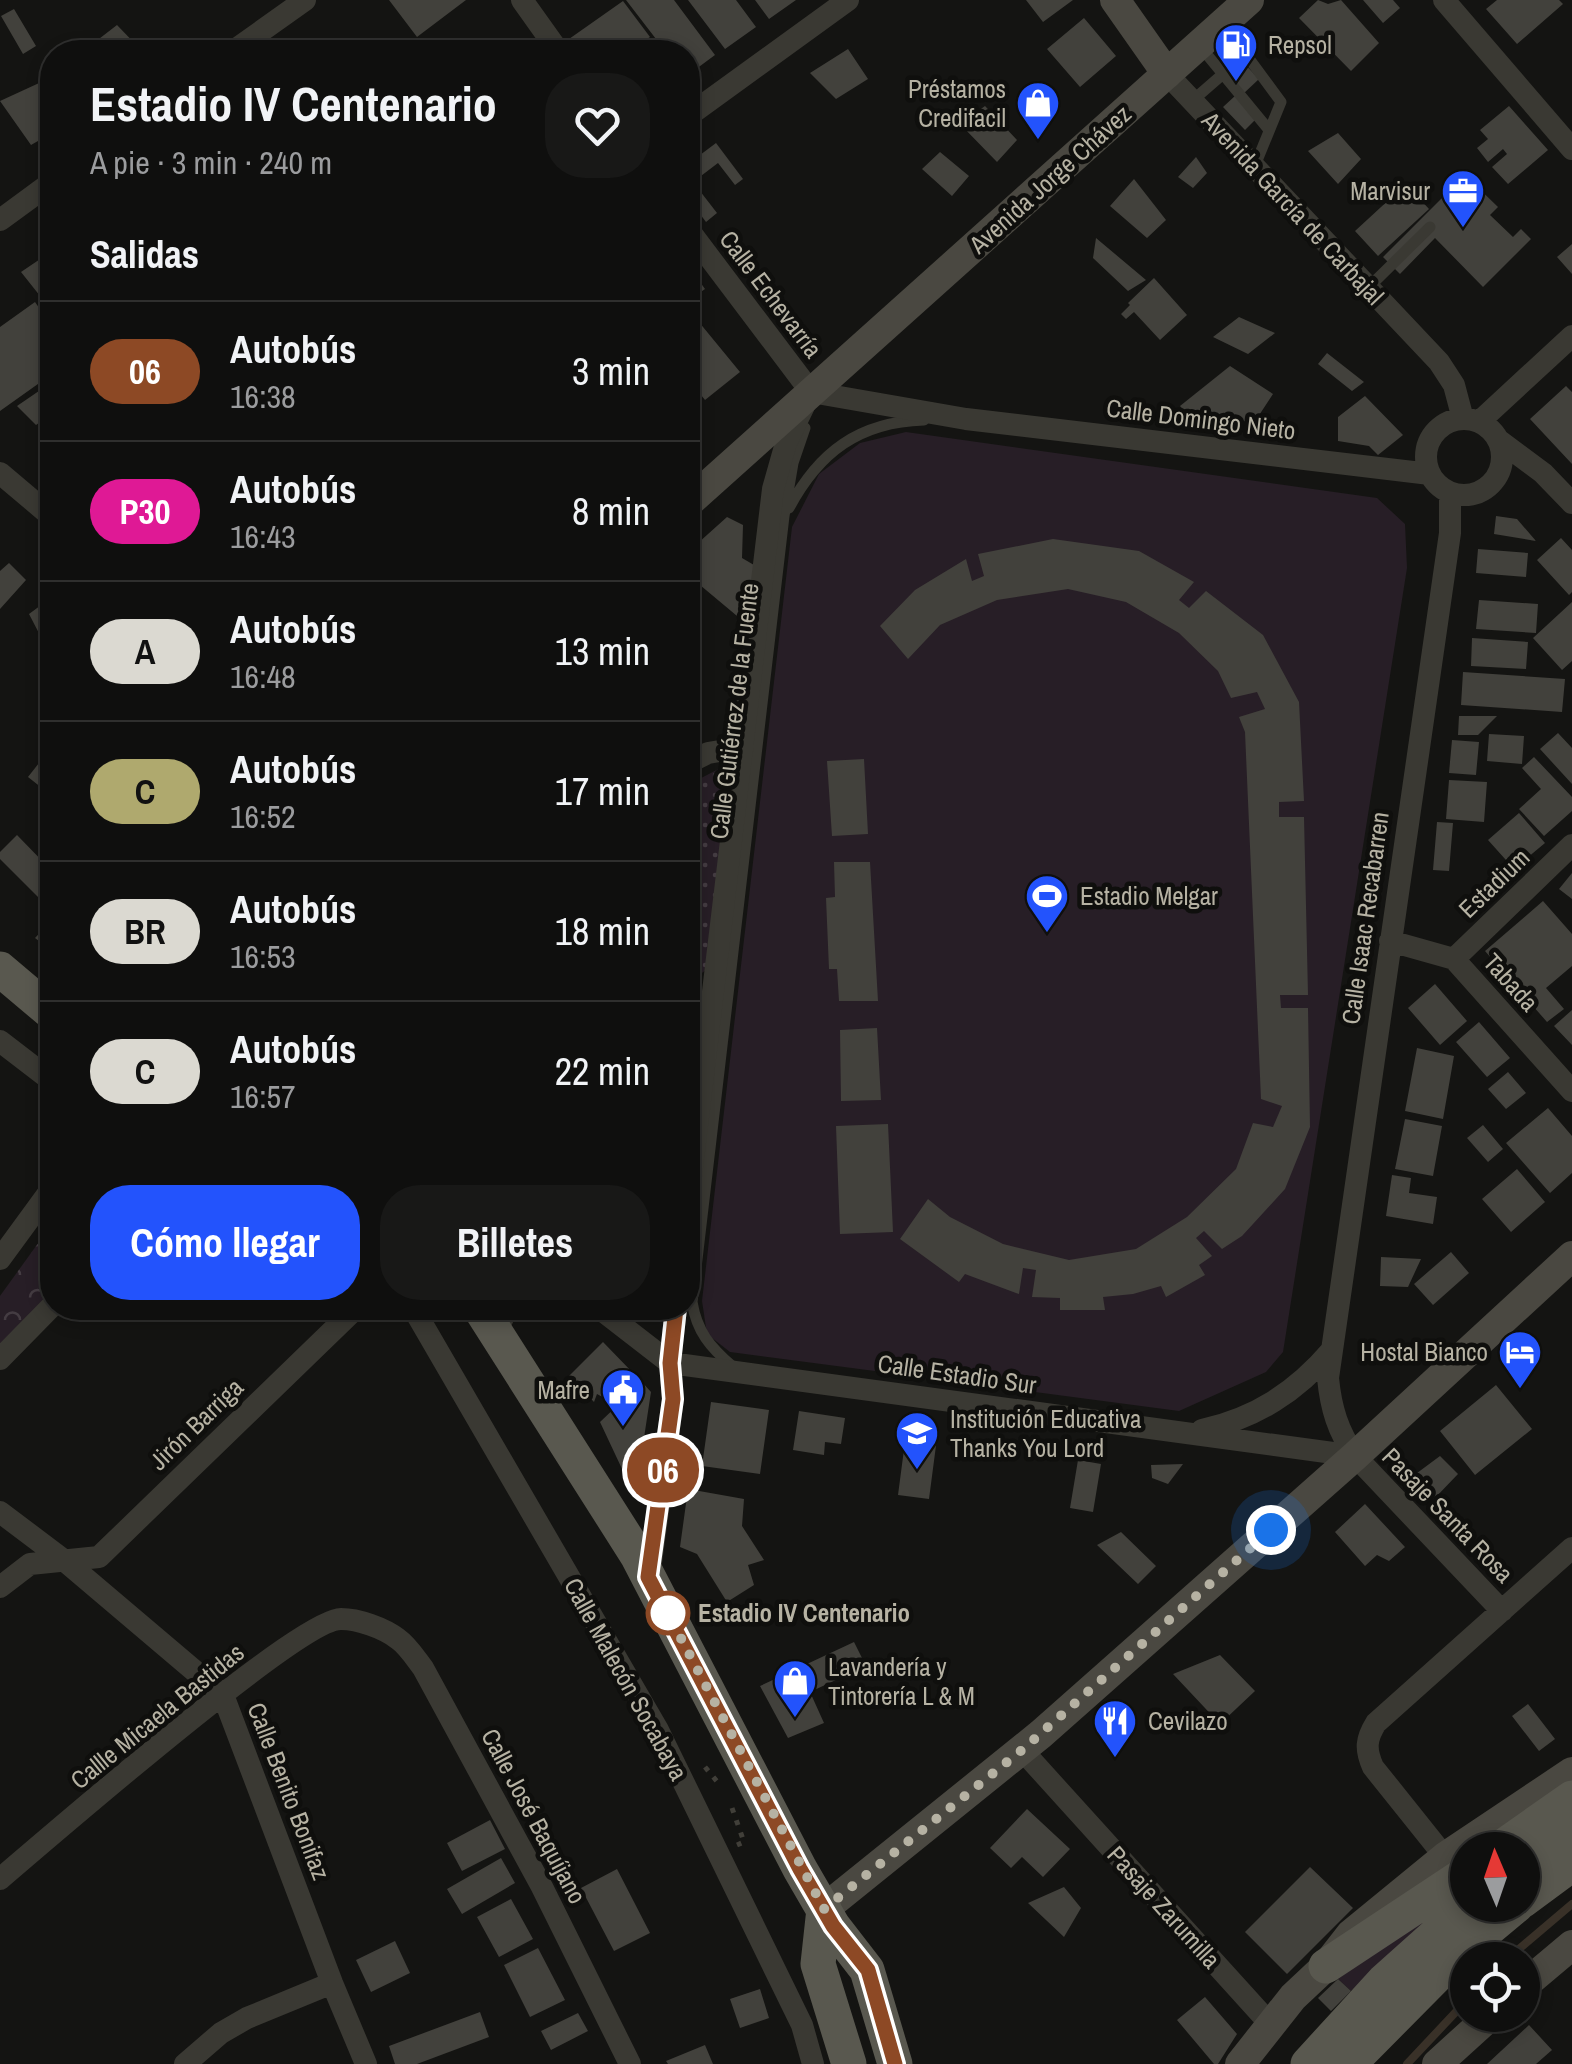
<!DOCTYPE html>
<html lang="es">
<meta charset="utf-8">
<style>
body{margin:0;font-family:"Archivo Narrow",sans-serif;background:#181817;color:#f1f3f6;height:100vh;display:flex;flex-direction:column;font-size:38px;white-space:nowrap}
*{box-sizing:border-box;margin:0}
p{font-size:32px;color:#9b9c9e}
.icon{flex:none;width:55px;height:55px;fill:none;stroke:currentColor;stroke-width:2;stroke-linecap:round;stroke-linejoin:round}
.map{position:relative;flex:1;overflow:hidden}
.drawer{position:absolute;left:40px;top:40px;width:660px;height:1280px;display:flex;flex-direction:column;background:#0f0f0e;border-radius:40px;box-shadow:0 5px 15px #0003,0 0 0 2px #2f2f2e}
.drawer>*{flex:none}
.badge{padding:0 20px;border-radius:32px;font-size:35px;line-height:65px}
.needle{width:65px;rotate:358deg}
.tools{position:absolute;left:1450px;top:1832px;display:grid;gap:20px}
.tools a{display:grid;place-items:center;width:90px;height:90px;border-radius:50%;background:#0f0f0e;box-shadow:0 5px 15px #0003,0 0 0 2px #2f2f2e;font-size:50px}
.you{position:absolute;width:50px;height:50px;margin:-25px;border:8px solid #fff;border-radius:50%;background:#1a73e8;box-shadow:0 0 0 15px #1a73e833}
.map>.badge{position:absolute;translate:-50% -50%;box-shadow:0 0 0 5px #fff}
h2{padding:0 50px;font-size:38px;line-height:90px}
.round{display:grid;place-items:center;flex:none;width:105px;height:105px;border-radius:40px;background:#181817}
.summary{display:flex;align-items:center;justify-content:space-between;height:170px;padding:0 50px}
h1{font-size:48px;font-weight:700;line-height:75px}
.primary-button{display:flex;gap:20px;margin-top:auto;padding:20px 50px}
.primary-button a{flex:1;height:115px;border-radius:40px;background:#2353fc;color:#fff;font-size:40px;font-weight:700;line-height:115px;text-align:center}
.primary-button a+a{background:#181817;color:#f1f3f6}
ul{padding:0;list-style:none}
li{display:flex;align-items:center;gap:30px;height:140px;padding:0 50px;border-top:2px solid #2f2f2e}
li div{flex:1}
li b{display:block;font-size:38px}
li em{font-style:normal}
li .badge{min-width:110px;font-weight:700;text-align:center}
.map>svg:first-child{display:block}
.grass{fill:#271e26}
.park{fill:url(#park-crowns)}
.garden{fill:url(#garden-dots)}
.lines{fill:none;stroke-linecap:round;stroke-linejoin:round}
.stream{stroke:#393128;stroke-width:8}
.building{fill:#42413c}
.path{stroke:#413f39;stroke-width:5;stroke-dasharray:5 8;stroke-linecap:butt}
.lane{stroke:#3a3933;stroke-width:11}
.street{stroke:#3a3933;stroke-width:22}
.secondary{stroke:#4a4841;stroke-width:30}
.primary{stroke:#59584f;stroke-width:35}
.line-casing{stroke:#fff;stroke-width:22}
.line{stroke:#8d4925;stroke-width:15}
.walk{stroke:#b6b2a3;stroke-width:10;stroke-dasharray:0 18}
.stop-dot{fill:#fff;stroke:#8d4925;stroke-width:5}
.labels{text-anchor:middle;stroke-width:9;stroke-linejoin:round;paint-order:stroke}
.poi-label{font-size:25px;fill:#b6b2a3;stroke:#0f0f0d;text-anchor:start}
.street-label{font-size:25px;fill:#b6b2a3;stroke:#0f0f0d}
.stop-label{font-size:25px;font-weight:bold;fill:#b6b2a3;stroke:#0f0f0d;text-anchor:start}
</style>
<div class="map">
<svg width="1572" height="2064" viewBox="0 0 1572 2064">
<defs>
<pattern id="park-crowns" width="20" height="18" patternUnits="userSpaceOnUse" patternTransform="scale(2.5)"><rect width="20" height="18" fill="#271e26"/><path d="M2 6a3 3 0 1 1 6 0M12 15a3 3 0 1 1 6 0" fill="none" stroke="#443c42"/></pattern>
<pattern id="garden-dots" width="8" height="8" patternUnits="userSpaceOnUse" patternTransform="scale(2.5)"><rect width="8" height="8" fill="#271e26"/><path d="M2 2h.1M6 6h.1" fill="none" stroke="#443c42" stroke-width="1.8" stroke-linecap="round"/></pattern>
</defs>
<rect width="100%" height="100%" fill="#141412"/>
<!-- grass -->
<path class="grass" d="M906,432L1377,498L1405,524L1407,568L1283,1352L1266,1372L1179,1411L730,1352L707,1334L702,1301L792,527L819,474L860,443Z
M1467,1884L1351,1991L1338,1979Z"/>
<!-- park -->
<path class="park" d="M52,1224V1298L0,1350V1296Z"/>
<!-- garden -->
<path class="garden" d="M728,764L732,770L706,970L699,975L688,965V785Z"/>
<g class="lines">
<!-- stream -->
<path class="stream" d="M1506,1960L1572,1904
M1407,2064L1468,1999"/>
</g>
<!-- building -->
<path class="building" d="M389,0H466L417,37Z
M626,0H674L715,55L688,75V52H666Z
M688,0H736L756,27L725,49Z
M755,0H796L769,19Z
M1026,0H1073L1043,22Z
M1318,0L1328,4L1341,0L1379,43L1351,71L1299,18Z
M1363,0H1393L1400,8L1383,23Z
M1497,0H1559L1563,4L1517,44L1486,9Z
M623,1L650,37L628,52H579L569,39Z
M14,9L36,46L23,54L1,16Z
M1084,18L1116,56L1080,87L1047,49Z
M117,25L143,52H82Z
M848,49L868,79L836,99L810,73Z
M1238,57L1259,79L1242,95L1261,114L1245,130L1223,107L1236,95L1218,76Z
M50,78L52,133L31,145L0,101Z
M985,106L1017,140L997,162L960,124Z
M1509,106L1548,150L1508,184L1492,167L1507,154L1503,149L1488,162L1477,148L1488,139L1480,130Z
M1338,133L1361,159L1338,184L1308,151Z
M716,143L743,179L735,185L718,163L693,182L717,213L706,222L688,198V164Z
M940,152L969,176L952,196L922,169Z
M1196,157L1207,173L1193,188L1178,177Z
M1465,175L1498,207L1490,215L1513,237L1521,229L1531,239L1483,287L1435,238L1400,274L1383,257Z
M1134,179L1166,220L1147,238L1110,206Z
M1406,184L1429,209L1378,256L1355,231Z
M1096,238L1146,280L1128,291L1093,258Z
M1572,244V274L1557,257Z
M52,251V303L48,306L21,272Z
M688,265L705,289L688,301Z
M1154,278L1187,315L1160,340L1134,312L1126,319L1121,314L1130,305L1128,303Z
M35,302L49,322L52,319V374L0,411V327Z
M694,316L740,372L705,400L688,379V348L693,344L688,338V322Z
M1239,317L1275,333L1248,354L1213,337Z
M1327,353L1364,382L1352,391L1318,364Z
M1230,366L1273,394L1252,426L1236,416L1189,417L1180,406Z
M52,382V414L36,425L17,406Z
M1566,386L1572,392V464L1530,419Z
M1365,396L1403,435L1378,455L1369,446L1338,441V417Z
M1496,516L1517,519L1536,541L1494,534Z
M727,517L743,525L742,558L754,565L749,626L688,575V552Z
M1561,538L1572,550V592L1569,595L1537,560Z
M1053,539L1139,551L1194,582L1179,600L1189,608L1206,591L1263,635L1299,702L1304,801L1279,802V817H1304L1308,995H1280L1281,1008H1308L1310,1127L1285,1189L1242,1236L1222,1249L1204,1231L1196,1238L1212,1256L1199,1265L1205,1275L1166,1297L1161,1286L1133,1294L1103,1297L1105,1310H1060V1298L1032,1297L1036,1270L1023,1268L1019,1294L965,1274L959,1282L900,1239L928,1199L950,1217L1003,1244L1069,1260L1136,1249L1187,1217L1236,1169L1253,1123L1273,1127L1282,1106L1261,1099L1245,732L1239,717L1265,709L1257,692L1231,698L1218,671L1179,633L1126,602L1068,589L997,600L940,625L908,659L880,626L915,590L966,559L972,581L984,576L978,554Z
M1478,549L1528,553L1526,577L1476,573Z
M9,563L26,580L0,609V571Z
M52,597V629L42,639L29,614Z
M1479,600L1538,604L1536,633L1476,629Z
M1572,602V661L1562,670L1533,638Z
M1472,638L1528,642L1526,669L1471,666Z
M1463,672L1565,679L1562,712L1461,705Z
M1459,716H1497L1478,735H1458Z
M41,717L52,726V796L28,777L46,754Z
M1558,733L1572,748V784L1540,749Z
M1489,734L1524,736L1522,764L1487,761Z
M1452,740L1479,742L1476,775L1449,773Z
M1534,757L1572,797V811L1544,836L1519,809L1541,789L1522,768Z
M864,759L868,834L832,836L827,761Z
M1449,780L1487,782L1484,822L1446,819Z
M1519,813L1545,843L1514,869L1488,840Z
M1437,822L1453,823L1449,871L1433,870Z
M17,835L52,871V911L0,859V852Z
M834,862H870L878,1001H839L837,969H829L826,898L835,897Z
M1572,873V899L1559,889Z
M1543,901L1572,934V966L1546,988L1564,1009L1547,1022L1485,951Z
M52,920V951L35,938Z
M1435,984L1467,1021L1440,1045L1408,1008Z
M1572,1010V1045L1554,1026Z
M1479,1022L1510,1058L1487,1077L1456,1042Z
M877,1028L881,1100L841,1101L840,1030Z
M1417,1048L1454,1056L1443,1119L1405,1111Z
M1508,1072L1526,1093L1506,1109L1488,1089Z
M1548,1108L1572,1136V1173L1550,1193L1506,1143Z
M1405,1119L1442,1126L1433,1176L1395,1169Z
M888,1124L893,1232L840,1234L836,1126Z
M1483,1125L1503,1149L1488,1162L1467,1138Z
M1517,1169L1545,1202L1511,1232L1482,1199Z
M1392,1175L1411,1178L1409,1193L1437,1197L1433,1224L1386,1216Z
M1451,1252L1469,1273L1433,1305L1414,1284Z
M1381,1257L1421,1259L1408,1287L1380,1286Z
M603,1342L635,1375L608,1400L597,1394L594,1402L569,1376Z
M642,1382L651,1392L638,1477L623,1471L600,1422Z
M1496,1385L1532,1429L1475,1475L1440,1431Z
M711,1402L769,1410L760,1474L702,1466Z
M799,1411L845,1418L841,1444L825,1442L824,1455L793,1450Z
M906,1434L937,1438L929,1499L898,1495Z
M1440,1456L1458,1474L1434,1499L1413,1476Z
M1078,1460L1101,1464L1093,1512L1070,1508Z
M1183,1464L1168,1484L1152,1478L1151,1465Z
M688,1489L744,1499L742,1526L764,1560L748,1565L754,1585L727,1602L697,1554L680,1547Z
M1365,1504L1405,1547L1389,1561L1377,1555L1365,1566L1335,1532Z
M1121,1532L1156,1566L1138,1584L1097,1545Z
M854,1642L866,1666L810,1692L824,1723L788,1738L760,1686Z
M1220,1655L1255,1691L1220,1724L1173,1674Z
M1528,1704L1555,1739L1539,1751L1512,1716Z
M1027,1809L1070,1849L1043,1877L1022,1857L1011,1868L990,1848Z
M490,1820L505,1849L462,1871L447,1843Z
M501,1858L515,1883L462,1914L447,1889Z
M1310,1867L1353,1908L1287,1974L1245,1932Z
M617,1869L650,1933L614,1951L581,1888Z
M1064,1887L1081,1908L1064,1937L1028,1903Z
M511,1899L533,1939L499,1957L477,1917Z
M395,1941L410,1973L371,1992L356,1960Z
M538,1948L565,2000L530,2017L504,1965Z
M1338,1979L1351,1991L1331,2011L1318,1998Z
M760,1989L769,2018L740,2028L730,1999Z
M1205,1997L1237,2034L1218,2064H1214L1177,2020Z
M480,2012L489,2037L417,2064H395L389,2046Z
M578,2013L588,2031L551,2050L541,2031Z
M1529,2025L1552,2050L1536,2064H1487Z
M705,2045L713,2064H668L666,2061Z"/>
<g class="lines">
<!-- path -->
<path class="path" d="M705,1767L720,1785
M732,1808L744,1842L737,1845"/>
<!-- lane -->
<path class="lane" d="M1225,26L1281,102L1254,168
M1199,45L1269,130
M1192,101L1223,74
M1368,288L1430,227
M789,508C819,452 859,422 924,420
M502,1332L514,1308
M733,1367C710,1347 697,1332 692,1302L784,516L793,463L805,428"/>
<!-- street -->
<path class="street" d="M522,0L559,52
M1444,0L1572,149
M232,52L305,0
M1167,74L1439,362L1454,385L1463,419
M688,116L848,0
M0,220L52,182
M688,229L811,392
M811,392L966,419L1430,474
M1426 457a38 38 0 1 1 76 0a38 38 0 1 1-76 0Z
M1479,422L1572,336
M1500,441L1543,473L1572,503
M0,473L52,517
M1450,493V533L1328,1378C1331,1409 1338,1431 1355,1456L1502,1611
M688,763L708,753L743,747
M1390,941L1454,959L1572,1091
M1454,959L1572,845
M0,1041L52,1081
M688,1201L773,489L786,443L805,404
M0,1259L52,1188
M413,1308L658,1730L802,2025L813,2064
M599,1308L670,1363L1355,1456
M0,1359L52,1306
M1202,1430C1256,1418 1296,1392 1332,1350
M0,1512L65,1561L223,1695L332,1983L366,2064
M649,1577L673,1399L670,1363L676,1308
M0,1587L30,1564L99,1557L356,1308
M1022,1750L1272,2026
M1445,1857L1373,1767C1365,1749 1366,1739 1376,1723L1572,1548
M0,1879C47,1839 300,1619 341,1619C358,1619 384,1628 398,1639C408,1646 416,1659 423,1668L542,1887L630,2064
M185,2064L221,2033L247,2018L332,1983"/>
<!-- secondary -->
<path class="secondary" d="M1115,0L1167,74
M688,503L1249,0
M824,1909L1041,1734L1355,1456L1572,1256
M1522,1987L1572,1945
M1240,2064L1293,1997L1326,1966L1351,1934L1445,1857L1572,1772
M1437,2064L1491,2015"/>
<!-- primary -->
<path class="primary" d="M0,969L52,1013
M480,1308L637,1555L800,1869L833,1926L867,1970L895,2064
M1498,1850L1572,1798
M1522,1864L1572,1828
M1522,1901L1572,1864
M824,1909L818,1964L849,2064
M1326,1966L1468,1872
M1308,2064L1384,1981L1469,1905
M1349,2064L1457,1955L1517,1905"/>
</g>
<g class="lines">
<!-- line casing -->
<g class="line-casing">
<path id="line" d="M676,1308L670,1363L673,1399L648,1577L800,1869L833,1926L868,1970L895,2064"/>
</g>
<!-- line -->
<use href="#line" class="line"/>
<!-- walk -->
<path class="walk" d="M668,1613L666,1610L824,1909L1022,1750L1271,1530"/>
</g>
<!-- icons -->
<defs>
<g id="fuel-pin" transform="scale(2.25)"><path d="M0 17L-7.5 6A9.5 9.5 0 1 1 7.5 6Z" fill="#2353fc" stroke="#0f0f0d"/><path d="M-5.5-6h7V0h2V4h1.3V-2.5L3-4.5l.8-.8L6-3V5H2.5V1h-1V6h-7ZM-4.2-4.7v3.2H.2V-4.7Z" fill="#fff"/></g>
<g id="shop-pin" transform="scale(2.25)"><path d="M0 17L-7.5 6A9.5 9.5 0 1 1 7.5 6Z" fill="#2353fc" stroke="#0f0f0d"/><path d="M-5-2.5h2.3a2.7 3.5 0 0 1 5.4 0H5L5.5 6h-11ZM-1.5-2.5h3a1.5 2.3 0 0 0-3 0Z" fill="#fff"/></g>
<g id="office-pin" transform="scale(2.25)"><path d="M0 17L-7.5 6A9.5 9.5 0 1 1 7.5 6Z" fill="#2353fc" stroke="#0f0f0d"/><path d="M-6-3h4V-5.5h4V-3h4V5H-6ZM-1-4.5V-3h2v-1.5ZM-6 0V1H6V0Z" fill="#fff"/></g>
<g id="stadium-pin" transform="scale(2.25)"><path d="M0 17L-7.5 6A9.5 9.5 0 1 1 7.5 6Z" fill="#2353fc" stroke="#0f0f0d"/><path d="M0-5a6.5 5 0 1 0 0 10a6.5 5 0 1 0 0-10ZM-3.5-1.8h7v3.6h-7Z" fill="#fff"/></g>
<g id="hotel-pin" transform="scale(2.25)"><path d="M0 17L-7.5 6A9.5 9.5 0 1 1 7.5 6Z" fill="#2353fc" stroke="#0f0f0d"/><path d="M-6-4.5h1.5V1H6V5H4.5V3h-9V5H-6ZM-4 0a1.8 1.8 0 1 1 3.6 0ZM.5 0V-2.5h3Q6-2.5 6 0Z" fill="#fff"/></g>
<g id="civic-pin" transform="scale(2.25)"><path d="M0 17L-7.5 6A9.5 9.5 0 1 1 7.5 6Z" fill="#2353fc" stroke="#0f0f0d"/><path d="M-.6-6.5H3V-4.5H.6V-3L4-1V1h2V6H-6V1h2V-1L-.6-3ZM-1.2 2.5V6h2.4V2.5Z" fill="#fff"/></g>
<g id="school-pin" transform="scale(2.25)"><path d="M0 17L-7.5 6A9.5 9.5 0 1 1 7.5 6Z" fill="#2353fc" stroke="#0f0f0d"/><path d="M0-5L7-2L0 1L-7-2ZM-4 1L0 2.5L4 1V4Q0 6-4 4Z" fill="#fff"/></g>
<g id="restaurant-pin" transform="scale(2.25)"><path d="M0 17L-7.5 6A9.5 9.5 0 1 1 7.5 6Z" fill="#2353fc" stroke="#0f0f0d"/><path d="M-5-6h1v4h1v-4h1v4h1v-4h1v5L-1.5 .5V6h-2V.5L-5-1ZM5-6V6H3V1.5H1.5Q1.5-4 5-6Z" fill="#fff"/></g>
</defs>
<g fill-rule="evenodd">
<use href="#fuel-pin" x="1236" y="45"/>
<use href="#shop-pin" x="1038" y="103"/>
<use href="#office-pin" x="1463" y="191"/>
<use href="#stadium-pin" x="1047" y="896"/>
<use href="#hotel-pin" x="1520" y="1352"/>
<use href="#civic-pin" x="623" y="1390"/>
<use href="#school-pin" x="917" y="1433"/>
<use href="#shop-pin" x="795" y="1681"/>
<use href="#restaurant-pin" x="1115" y="1721"/>
</g>
<!-- markers -->
<circle class="stop-dot" cx="668" cy="1613" r="20"/>
<g class="labels">
<!-- poi labels -->
<g class="poi-label">
<text x="1268" y="54">Repsol</text>
<text x="1006" y="98" text-anchor="end">Préstamos<tspan x="1006" dy="29">Credifacil</tspan></text>
<text x="1430" y="200" text-anchor="end">Marvisur</text>
<text x="1080" y="905">Estadio Melgar</text>
<text x="1488" y="1361" text-anchor="end">Hostal Bianco</text>
<text x="590" y="1399" text-anchor="end">Mafre</text>
<text x="950" y="1428">Institución Educativa<tspan x="950" dy="29">Thanks You Lord</tspan></text>
<text x="828" y="1676">Lavandería y<tspan x="828" dy="29">Tintorería L &amp; M</tspan></text>
<text x="1148" y="1730">Cevilazo</text>
</g>
<!-- street labels -->
<g class="street-label">
<text transform="translate(1050 179) rotate(-42)" y="9">Avenida Jorge Chávez</text>
<text transform="translate(1293 208) rotate(47)" y="9">Avenida García de Carbajal</text>
<text transform="translate(771 294) rotate(53)" y="9">Calle Echevarría</text>
<text transform="translate(1201 419) rotate(7)" y="9">Calle Domingo Nieto</text>
<text transform="translate(734 711) rotate(-83)" y="9">Calle Gutiérrez de la Fuente</text>
<text transform="translate(1494 883) rotate(-44)" y="9">Estadium</text>
<text transform="translate(1365 918) rotate(-82)" y="9">Calle Isaac Recabarren</text>
<text transform="translate(1511 982) rotate(48)" y="9">Tabada</text>
<text transform="translate(957 1374) rotate(8)" y="9">Calle Estadio Sur</text>
<text transform="translate(196 1424) rotate(-44)" y="9">Jirón Barriga</text>
<text transform="translate(1448 1515) rotate(46)" y="9">Pasaje Santa Rosa</text>
<text transform="translate(626 1679) rotate(61)" y="9">Calle Malecón Socabaya</text>
<text transform="translate(157 1716) rotate(-39)" y="9">Callle Micaela Bastidas</text>
<text transform="translate(289 1791) rotate(69)" y="9">Calle Benito Bonifaz</text>
<text transform="translate(534 1816) rotate(62)" y="9">Calle José Baquíjano</text>
<text transform="translate(1164 1907) rotate(48)" y="9">Pasaje Zarumilla</text>
</g>
<!-- stop labels -->
<g class="stop-label">
<text x="698" y="1622">Estadio IV Centenario</text>
</g>
</g>
</svg>
<div class="tools">
<a><svg class="needle" viewBox="-14 -14 28 28"><path d="M0-13l5 13h-10z" fill="#e53935"/><path d="M0 13l5-13h-10z" fill="#9b9c9e"/></svg></a>
<a><svg class="icon" aria-label="locate" viewBox="0 0 24 24"><circle cx="12" cy="12" r="6"/><path d="M12 2v4M12 18v4M2 12h4M18 12h4"/></svg></a>
</div>
<div class="you" style="left:1271px;top:1530px"></div>
<b class="badge" style="left:663px;top:1470px;background:#8d4925;color:#fff">06</b>
<section class="drawer">
<div class="summary"><div><h1>Estadio IV Centenario</h1><p>A pie · 3 min · 240 m</p></div><a class="round"><svg class="icon" aria-label="heart" viewBox="0 0 24 24"><path d="M12 20l-8-8c-3-5 5-10 8-4 3-6 11-1 8 4z"/></svg></a></div>
<h2>Salidas</h2>
<ul>
<li><span class="badge" style="background:#8d4925;color:#fff">06</span><div><b>Autobús</b><p>16:38</p></div><em>3 min</em></li>
<li><span class="badge" style="background:#df1995;color:#fff">P30</span><div><b>Autobús</b><p>16:43</p></div><em>8 min</em></li>
<li><span class="badge" style="background:#dbd9d1;color:#111">A</span><div><b>Autobús</b><p>16:48</p></div><em>13 min</em></li>
<li><span class="badge" style="background:#afa96e;color:#111">C</span><div><b>Autobús</b><p>16:52</p></div><em>17 min</em></li>
<li><span class="badge" style="background:#dbd9d1;color:#111">BR</span><div><b>Autobús</b><p>16:53</p></div><em>18 min</em></li>
<li><span class="badge" style="background:#dbd9d1;color:#111">C</span><div><b>Autobús</b><p>16:57</p></div><em>22 min</em></li>
</ul>
<div class="primary-button"><a>Cómo llegar</a><a>Billetes</a></div>
</section>
</div>
